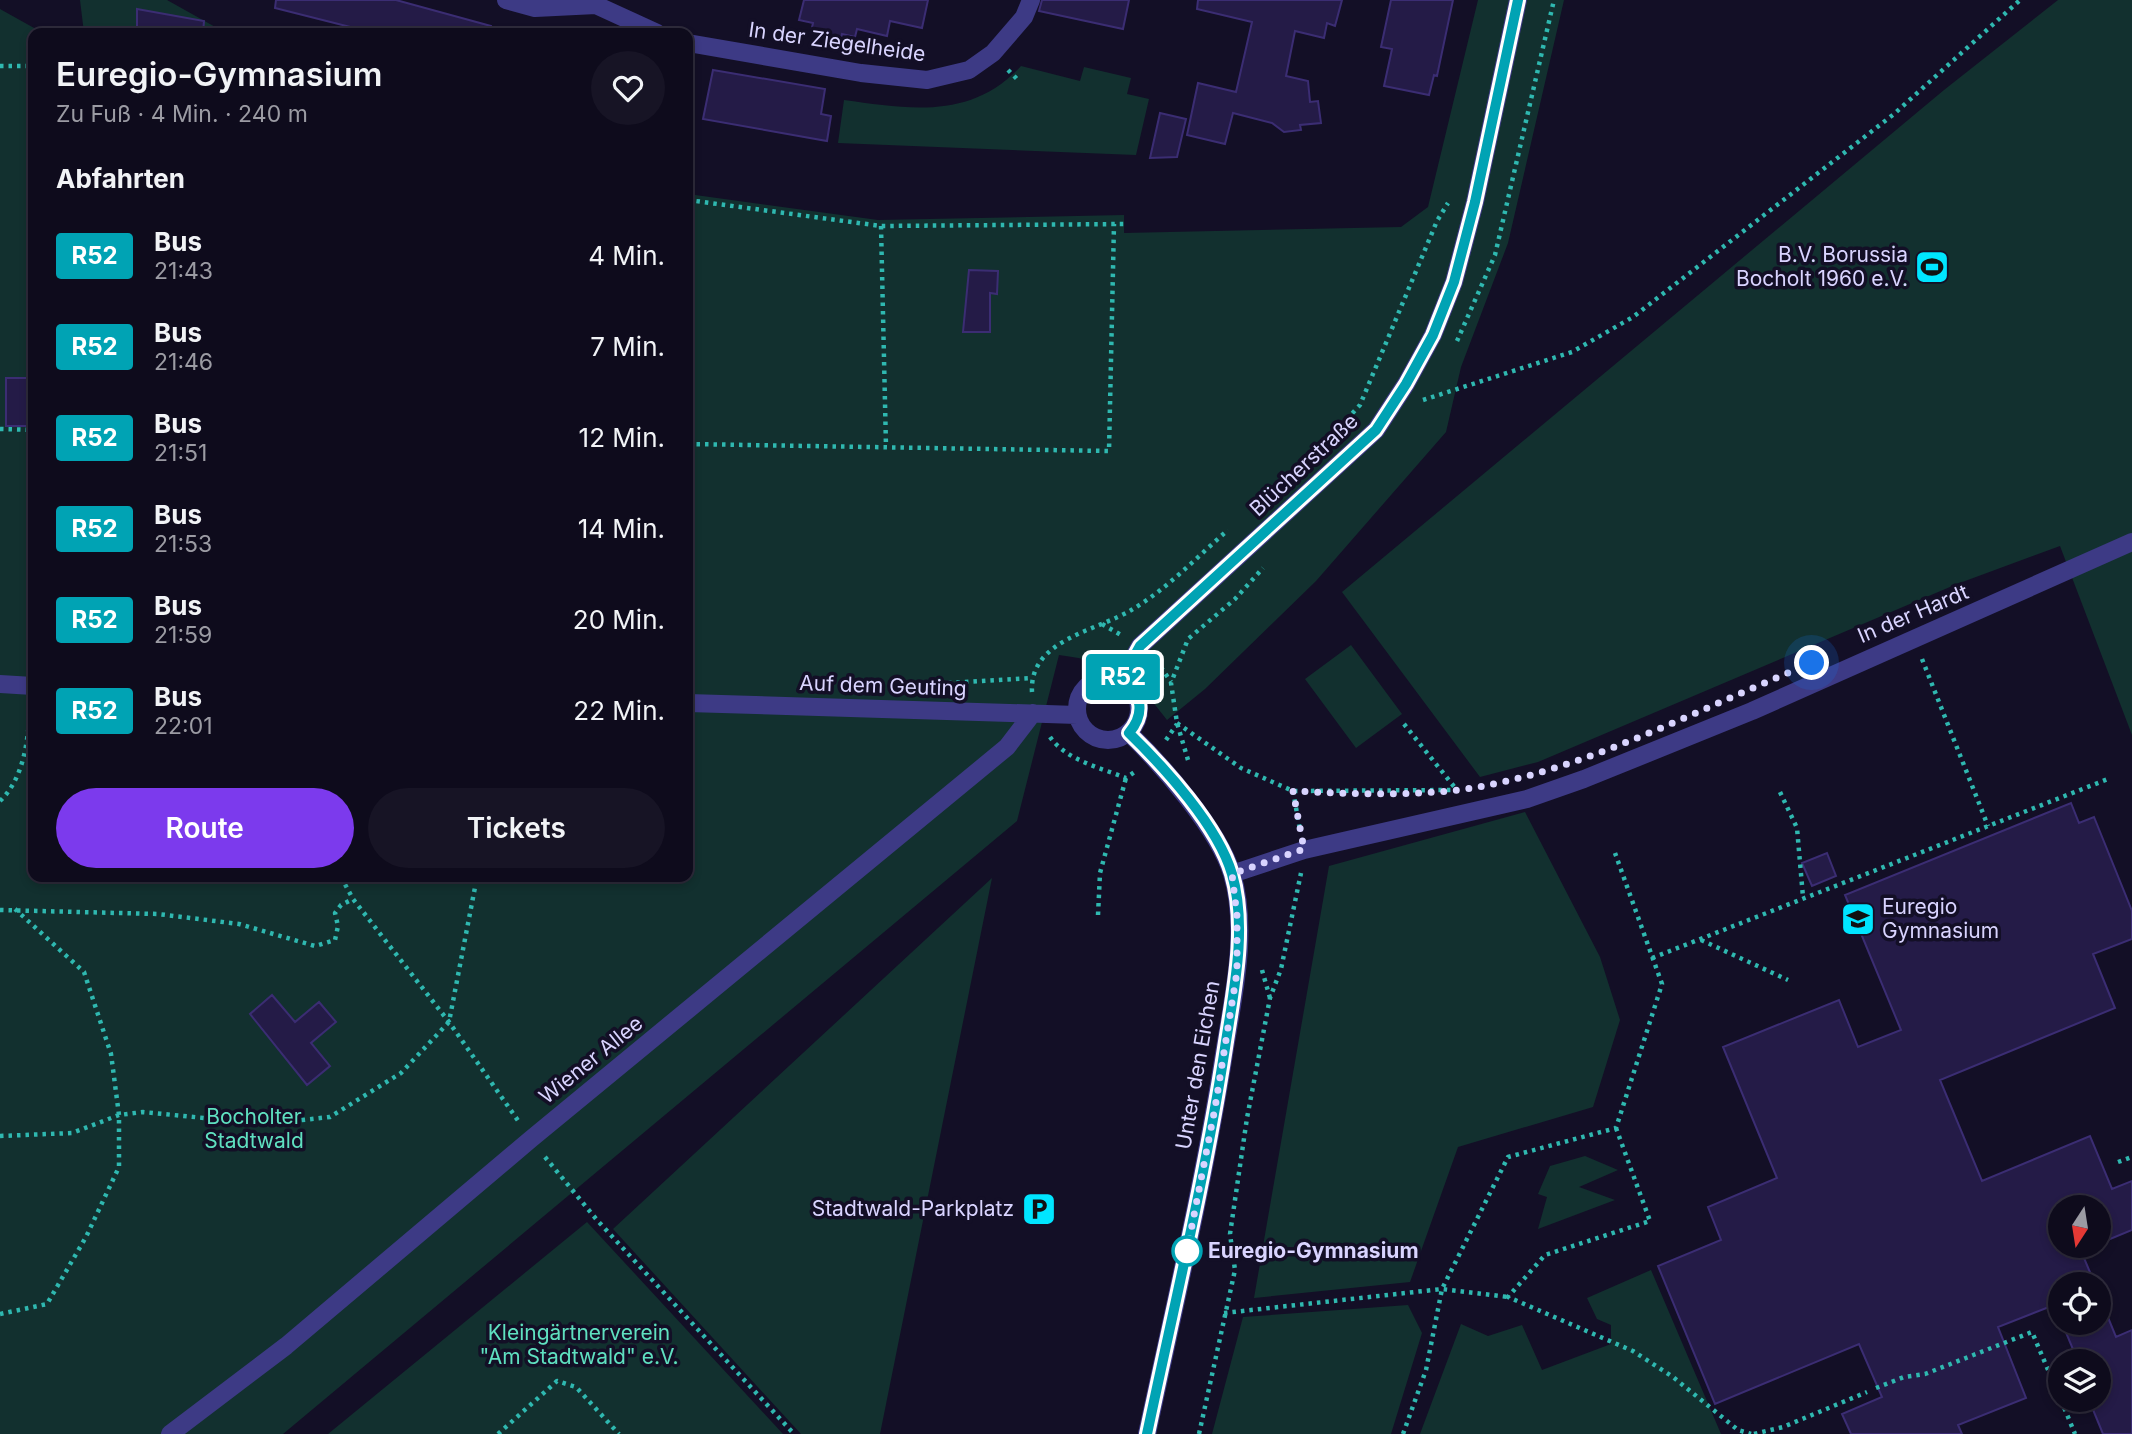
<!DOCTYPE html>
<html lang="de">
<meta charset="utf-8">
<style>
body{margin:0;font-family:Inter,sans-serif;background:#171425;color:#f1f3f6;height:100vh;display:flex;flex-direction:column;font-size:26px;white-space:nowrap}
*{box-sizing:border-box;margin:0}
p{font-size:23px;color:#9b9ba3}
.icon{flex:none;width:38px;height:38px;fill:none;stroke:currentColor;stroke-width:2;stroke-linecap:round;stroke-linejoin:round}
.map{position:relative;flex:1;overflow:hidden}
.sheet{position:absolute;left:28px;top:28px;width:665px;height:854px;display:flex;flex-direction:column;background:#0e0b1c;border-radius:14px;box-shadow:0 4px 10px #0003,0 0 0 2px #2e2b3b}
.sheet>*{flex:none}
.badge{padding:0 14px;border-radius:5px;font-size:24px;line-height:46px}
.needle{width:46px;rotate:192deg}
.controls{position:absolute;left:2048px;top:1195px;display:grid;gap:14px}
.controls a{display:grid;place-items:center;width:63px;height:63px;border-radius:50%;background:#0e0b1c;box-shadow:0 4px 10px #0003,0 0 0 2px #2e2b3b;font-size:35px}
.you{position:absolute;width:35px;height:35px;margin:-18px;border:5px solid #fff;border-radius:50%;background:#1a73e8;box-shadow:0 0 0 10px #1a73e833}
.map>.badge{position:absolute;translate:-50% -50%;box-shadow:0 0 0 4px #fff}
h2{padding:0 28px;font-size:26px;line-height:63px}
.round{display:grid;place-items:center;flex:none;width:74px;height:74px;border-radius:37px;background:#171425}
.overview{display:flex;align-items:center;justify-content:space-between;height:119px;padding:0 28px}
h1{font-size:33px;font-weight:600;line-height:52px}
.action{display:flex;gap:14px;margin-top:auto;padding:14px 28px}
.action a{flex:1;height:80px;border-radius:42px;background:#7c3aed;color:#fff;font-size:28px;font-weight:600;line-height:80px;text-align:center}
.action a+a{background:#171425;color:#f1f3f6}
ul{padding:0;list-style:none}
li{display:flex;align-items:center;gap:21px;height:91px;padding:0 28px}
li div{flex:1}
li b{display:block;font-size:26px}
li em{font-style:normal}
li .badge{min-width:77px;font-weight:700;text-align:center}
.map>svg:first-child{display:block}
.green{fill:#12302f}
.building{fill:#241b47;stroke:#3b2d73;stroke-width:2}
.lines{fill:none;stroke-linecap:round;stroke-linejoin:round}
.path{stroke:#2fb8b0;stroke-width:4.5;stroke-dasharray:3.5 5;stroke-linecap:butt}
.minor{stroke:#3d3a85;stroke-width:18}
.line-casing{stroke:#fff;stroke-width:16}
.line{stroke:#00a3b4;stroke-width:10}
.walk{stroke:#d9d4ff;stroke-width:7;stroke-dasharray:0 12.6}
.stop-dot{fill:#fff;stroke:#00a3b4;stroke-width:3.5}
.labels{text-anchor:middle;stroke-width:7;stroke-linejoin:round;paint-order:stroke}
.street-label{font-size:21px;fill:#d9d4ff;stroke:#130f26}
.poi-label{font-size:21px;fill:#d9d4ff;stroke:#130f26;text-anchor:end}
.park-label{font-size:21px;fill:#5fe0c0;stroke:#130f26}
.stop-label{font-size:21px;font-weight:bold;fill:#d9d4ff;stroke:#130f26;text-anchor:start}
</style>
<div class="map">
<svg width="2132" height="1434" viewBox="0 0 2132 1434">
<rect width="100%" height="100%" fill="#130f26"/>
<!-- green -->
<path class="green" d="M80,0H167L226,33H84Z
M1478,0H1564L1508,243L1461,367L1446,432L1316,581L1205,689L1167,720C1133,675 1115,662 1059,655L1017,821L283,1434H0V9L43,33H33V877H688V194L878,220L1124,215V233L1401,227L1428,207Z
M2058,0H2132V735L2060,546L1957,584L1538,762L1480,777L1342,592L1944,90Z
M1021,66L1080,81L1084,67L1131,78L1127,94L1149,99L1136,155L838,143L844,100C909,109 971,120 1021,66Z
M1351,645L1402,714L1356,748L1305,679Z
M1525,812L1600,957L1620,1020L1593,1107L1458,1147L1410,1282L1254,1298L1329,866Z
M992,878L880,1434H801L613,1229Z
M1585,1156L1618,1170L1579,1187L1615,1200L1538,1229L1547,1197L1538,1194L1550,1166Z
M587,1222L783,1434H328Z
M1651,1270L1721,1434H1420L1461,1324L1488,1336L1522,1325L1542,1370L1611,1344V1325L1597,1319L1587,1298Z
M1408,1305L1422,1333L1391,1434H1212L1243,1317Z"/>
<!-- building -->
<path class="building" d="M276,0H396L491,26L490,33H374L275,8Z
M804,0H928L922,28L890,21L887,36L857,29L855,37L842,34L841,38L811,32L813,23L799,20Z
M1042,0H1129L1123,29L1039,11Z
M1198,0H1342L1335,26L1327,23L1324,38L1295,31L1286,76L1308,81L1310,102L1318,101L1321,123L1300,125L1301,130L1284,132L1272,123L1233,113L1225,144L1187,135L1198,83L1236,92L1252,22L1197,9Z
M1391,0H1453L1437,76L1434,75L1429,95L1384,86L1392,49L1381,47Z
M137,9L204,21L203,33H137Z
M713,70L825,89L821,114L831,116L827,141L703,119Z
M1160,113L1186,119L1177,157L1150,158Z
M969,270L998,271L997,294L990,293V332H963Z
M6,378H33V426H6Z
M2071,803L2079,823L2094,817L2132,911V939L2093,954L2115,1008L1940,1080L1982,1181L2090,1136L2112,1189L2132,1181V1230L2098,1244V1208H2060V1246H2093L2081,1251L2095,1284H2060V1318L2054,1305L1998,1327L2026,1398L1958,1425L1962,1434H1851L1842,1414L1882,1397L1859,1344L1715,1404L1658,1266L1721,1240L1708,1207L1777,1178L1723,1047L1839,1000L1858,1047L1901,1030L1845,895Z
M1827,853L1836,876L1812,886L1802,863Z
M272,995L295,1022L319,1002L336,1022L311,1043L330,1066L307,1085L250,1014Z
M2098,1293L2116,1337L2132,1330V1434H2103L2089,1400H2098V1362H2073L2071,1355L2075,1354L2062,1323H2098Z"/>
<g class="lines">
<!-- path -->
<path class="path" d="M0,66H33
M1008,70L1019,81
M688,200L881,226L1125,224
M881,226L886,447
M1457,341L1495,255L1554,0
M1423,400L1572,352L1633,317L1894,114L2020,0
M0,429L33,430
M1335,432L1360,405L1437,221L1448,203
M688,444L1109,451L1114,224
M1102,624L1121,635
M1922,659L1988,826
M1156,660L1171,682
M931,684L1031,678
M1032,692C1029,639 1098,631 1133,609C1167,589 1198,556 1228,530
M1177,723L1241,768L1293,791L1453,790
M1404,724L1456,789
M1050,737C1066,760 1101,768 1126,778L1136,771
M1166,740L1177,724
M1188,760L1177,723L1171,683L1188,639L1235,599L1263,568
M1293,791L1300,830
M1780,792L1797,828L1803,897
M0,801C24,778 28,741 30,708
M341,877L353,899L449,1022L519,1122
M0,910L158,914L239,924L315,946L335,940L338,926L335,913L341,905L353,899
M1098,915L1100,873L1126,778
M1701,940L1788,980
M1652,958L2108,779
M1262,970L1270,998
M1616,1128L1650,1221L1545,1255L1508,1297L1633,1351L1673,1377L1738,1430L1751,1434
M0,1136L72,1133L119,1115L143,1112L265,1124L330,1117L401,1073L449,1022L477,877
M545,1157L597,1220L794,1434
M2118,1162L2132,1157
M1224,1313L1442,1289L1508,1297
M0,1314L47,1304L86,1237L119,1167V1115L111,1054L84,972L15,909
M1876,1388L1904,1377L1925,1374L2032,1332L2060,1398
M2061,1400L2075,1434
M498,1434L557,1381L576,1387L619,1434
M1199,1434L1235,1270L1230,1234L1247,1118L1270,998L1281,969L1301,873
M1403,1434L1426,1370L1442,1289L1508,1157L1616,1128L1662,984L1615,853
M1754,1434L1783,1427L1867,1392"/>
<!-- minor -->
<path class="minor" d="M506,0L535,8L596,5L657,33
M688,43L861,73L927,80L969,70L993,53L1024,17L1031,0
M1077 709a31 31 0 1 1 62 0a31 31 0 1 1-62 0Z
M1121,680L1140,646L1376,430L1406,384L1433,335L1454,282L1475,202L1518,0
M0,684L33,686
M688,703L1077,715
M1129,733C1162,765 1219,830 1232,874C1249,931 1233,997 1224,1054C1204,1181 1174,1308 1147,1434
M1232,874L1304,850L1527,799L1584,779L1752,711L2132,542
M170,1434L286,1346L531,1139L1007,747L1033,713"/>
</g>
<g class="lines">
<!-- line casing -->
<g class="line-casing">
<path id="line" d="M1147,1434C1174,1306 1205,1178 1225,1048C1233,994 1248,929 1232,874C1218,826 1164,767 1129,733C1145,714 1143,693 1121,680L1140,646L1376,430L1406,384L1433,335L1454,282L1475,202L1518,0"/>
</g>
<!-- line -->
<use href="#line" class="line"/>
<!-- walk -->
<path class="walk" d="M1187,1251L1215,1108L1237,972V916L1232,874L1304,849L1293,791C1351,794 1427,797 1484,786C1598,764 1705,706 1812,663"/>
</g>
<!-- icons -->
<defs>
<g id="stadium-square" transform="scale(1.75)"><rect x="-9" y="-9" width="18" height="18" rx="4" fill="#00e5ff" stroke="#130f26"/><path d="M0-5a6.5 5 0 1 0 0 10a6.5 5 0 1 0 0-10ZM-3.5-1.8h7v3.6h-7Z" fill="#111"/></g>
<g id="school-square" transform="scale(1.75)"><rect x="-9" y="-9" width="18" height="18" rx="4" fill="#00e5ff" stroke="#130f26"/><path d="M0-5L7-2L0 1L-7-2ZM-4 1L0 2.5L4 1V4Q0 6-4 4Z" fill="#111"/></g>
<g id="parking-square" transform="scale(1.75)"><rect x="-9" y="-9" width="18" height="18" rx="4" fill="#00e5ff" stroke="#130f26"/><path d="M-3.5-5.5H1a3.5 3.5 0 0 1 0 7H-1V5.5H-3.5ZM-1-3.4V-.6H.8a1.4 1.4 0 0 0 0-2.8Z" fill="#111"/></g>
</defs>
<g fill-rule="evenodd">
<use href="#stadium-square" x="1932" y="267"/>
<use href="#school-square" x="1858" y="919"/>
<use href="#parking-square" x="1039" y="1209"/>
</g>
<!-- markers -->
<circle class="stop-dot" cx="1187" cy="1251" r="14"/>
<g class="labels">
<!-- street labels -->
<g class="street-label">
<text transform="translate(837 42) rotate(8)" y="7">In der Ziegelheide</text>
<text transform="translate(1304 465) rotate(-43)" y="7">Blücherstraße</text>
<text transform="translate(1913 614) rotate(-23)" y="7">In der Hardt</text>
<text transform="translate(883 686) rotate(2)" y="7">Auf dem Geuting</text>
<text transform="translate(591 1060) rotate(-39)" y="7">Wiener Allee</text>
<text transform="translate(1198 1065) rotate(-80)" y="7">Unter den Eichen</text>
</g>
<!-- poi labels -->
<g class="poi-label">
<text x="1908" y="262">B.V. Borussia<tspan x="1908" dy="24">Bocholt 1960 e.V.</tspan></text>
<text x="1882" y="914" text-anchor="start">Euregio<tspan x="1882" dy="24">Gymnasium</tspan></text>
<text x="1014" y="1216">Stadtwald-Parkplatz</text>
</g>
<!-- park labels -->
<g class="park-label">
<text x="254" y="1124">Bocholter<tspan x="254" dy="24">Stadtwald</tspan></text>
<text x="579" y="1340">Kleingärtnerverein<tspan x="579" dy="24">"Am Stadtwald" e.V.</tspan></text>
</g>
<!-- stop labels -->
<g class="stop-label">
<text x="1208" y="1258">Euregio-Gymnasium</text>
</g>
</g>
</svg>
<div class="controls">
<a><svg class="needle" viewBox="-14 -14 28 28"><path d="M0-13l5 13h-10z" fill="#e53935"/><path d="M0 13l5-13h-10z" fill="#9b9ba3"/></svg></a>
<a><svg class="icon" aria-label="locate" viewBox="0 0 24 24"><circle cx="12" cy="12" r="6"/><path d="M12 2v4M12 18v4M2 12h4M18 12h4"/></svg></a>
<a><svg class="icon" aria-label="layers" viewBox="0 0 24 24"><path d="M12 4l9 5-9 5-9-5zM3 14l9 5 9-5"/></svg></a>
</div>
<div class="you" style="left:1812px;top:663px"></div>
<b class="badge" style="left:1123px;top:677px;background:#00a3b4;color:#fff">R52</b>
<section class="sheet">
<div class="overview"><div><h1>Euregio-Gymnasium</h1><p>Zu Fuß · 4 Min. · 240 m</p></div><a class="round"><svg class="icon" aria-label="heart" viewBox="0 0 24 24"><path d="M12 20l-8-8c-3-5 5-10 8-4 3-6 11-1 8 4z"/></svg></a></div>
<h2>Abfahrten</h2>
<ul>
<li><span class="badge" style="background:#00a3b4;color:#fff">R52</span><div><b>Bus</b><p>21:43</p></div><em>4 Min.</em></li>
<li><span class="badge" style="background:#00a3b4;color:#fff">R52</span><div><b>Bus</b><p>21:46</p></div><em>7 Min.</em></li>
<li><span class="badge" style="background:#00a3b4;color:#fff">R52</span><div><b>Bus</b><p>21:51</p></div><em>12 Min.</em></li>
<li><span class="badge" style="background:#00a3b4;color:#fff">R52</span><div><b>Bus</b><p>21:53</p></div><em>14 Min.</em></li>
<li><span class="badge" style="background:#00a3b4;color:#fff">R52</span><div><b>Bus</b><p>21:59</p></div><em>20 Min.</em></li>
<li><span class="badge" style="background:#00a3b4;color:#fff">R52</span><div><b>Bus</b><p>22:01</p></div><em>22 Min.</em></li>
</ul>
<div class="action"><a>Route</a><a>Tickets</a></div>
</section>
</div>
